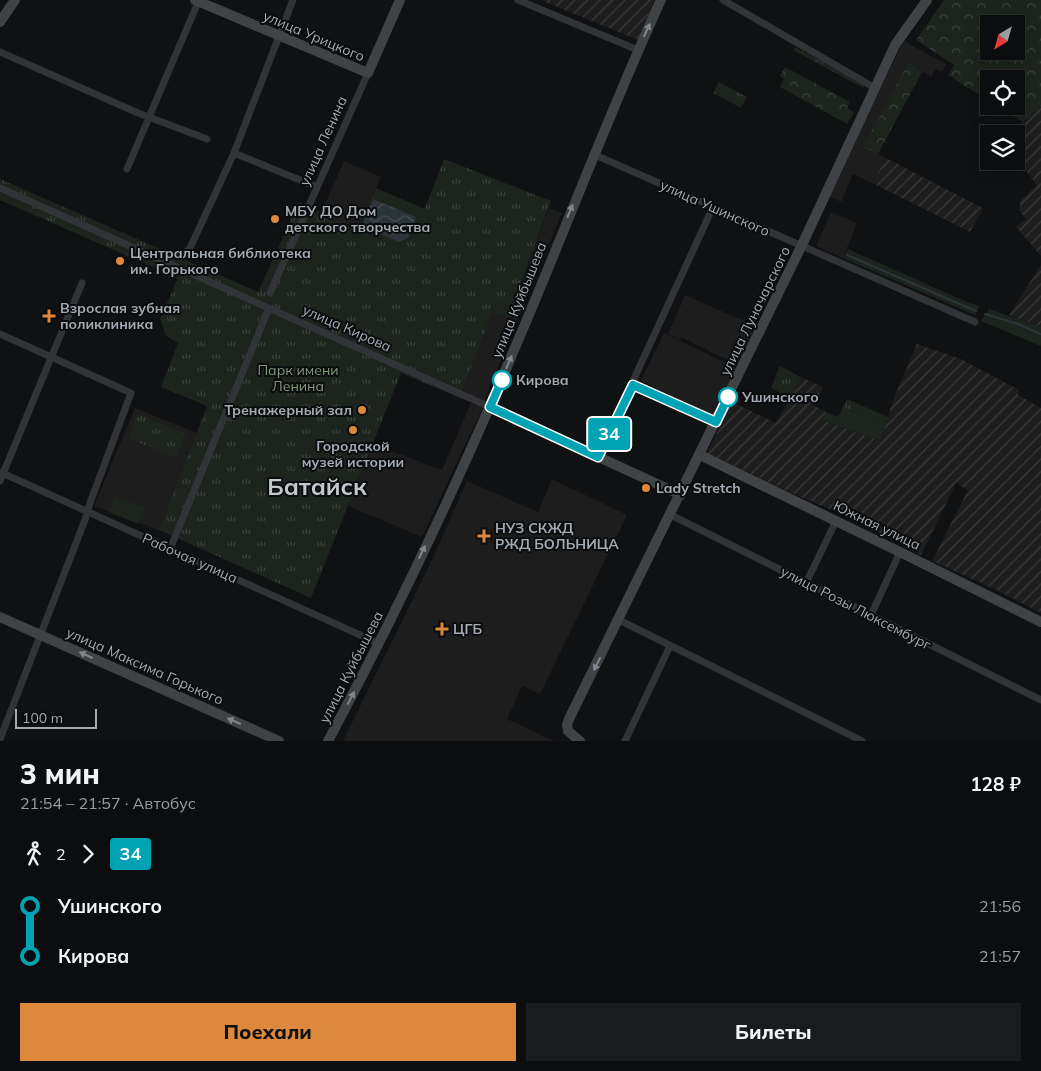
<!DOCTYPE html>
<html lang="ru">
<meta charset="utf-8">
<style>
body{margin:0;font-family:Mulish,sans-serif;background:#1a1b1c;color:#f1f3f6;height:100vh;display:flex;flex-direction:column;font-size:19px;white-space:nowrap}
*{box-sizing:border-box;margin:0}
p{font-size:16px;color:#9a9c9e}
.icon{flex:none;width:28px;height:28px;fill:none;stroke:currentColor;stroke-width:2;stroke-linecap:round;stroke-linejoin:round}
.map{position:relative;height:741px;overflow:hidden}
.details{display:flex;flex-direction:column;background:#0c0d0e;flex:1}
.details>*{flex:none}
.badge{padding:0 10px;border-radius:4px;font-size:18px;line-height:32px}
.needle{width:32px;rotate:217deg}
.tools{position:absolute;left:980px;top:15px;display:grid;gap:10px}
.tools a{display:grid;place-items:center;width:45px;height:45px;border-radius:0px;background:#0c0d0e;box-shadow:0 2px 12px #0003,0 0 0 1px #2c2d2e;font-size:25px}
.scale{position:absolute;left:15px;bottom:12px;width:82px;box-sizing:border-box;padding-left:5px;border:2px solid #a3aab1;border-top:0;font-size:14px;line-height:18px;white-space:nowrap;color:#a3aab1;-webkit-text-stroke:4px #0b0c0d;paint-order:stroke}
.map>.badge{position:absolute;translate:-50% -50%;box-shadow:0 0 0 2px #fff}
.legs{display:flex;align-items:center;gap:8px;height:55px;padding:0 20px;font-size:16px}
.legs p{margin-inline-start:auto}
.summary{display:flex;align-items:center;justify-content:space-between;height:85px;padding:0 20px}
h1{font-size:28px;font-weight:800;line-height:38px}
.primary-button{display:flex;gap:10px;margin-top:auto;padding:10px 20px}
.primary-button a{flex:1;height:58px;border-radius:0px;background:#dc893d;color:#111;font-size:20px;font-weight:800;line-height:58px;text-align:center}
.primary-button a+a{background:#1a1b1c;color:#f1f3f6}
ul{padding:0 20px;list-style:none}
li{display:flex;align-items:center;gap:18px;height:50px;font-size:19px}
li i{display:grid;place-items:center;width:8px;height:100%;margin:0 6px;background:currentColor}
li i::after{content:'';width:12px;height:12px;margin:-6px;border:4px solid;border-radius:50%;background:#0c0d0e}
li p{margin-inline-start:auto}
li:first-child i{background:linear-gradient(#0000 50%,currentColor 0)}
li:last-child i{background:linear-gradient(currentColor 50%,#0000 0)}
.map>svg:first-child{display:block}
.built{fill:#1d1d1e}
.industrial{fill:url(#industrial-furrows)}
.grass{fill:#1d241d}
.forest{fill:url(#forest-crowns);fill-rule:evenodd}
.park{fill:url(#park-tufts)}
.water{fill:url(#water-waves)}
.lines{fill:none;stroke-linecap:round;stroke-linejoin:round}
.stream{stroke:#2b3539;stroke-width:2}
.street{stroke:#323336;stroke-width:7}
.secondary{stroke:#404346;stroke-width:10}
.oneway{fill:#80868c}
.line-1-casing{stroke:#fff;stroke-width:11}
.line-1{stroke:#00a3b4;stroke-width:8}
.poi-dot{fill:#dc893d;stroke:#0b0c0d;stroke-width:2}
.stop-1-dot{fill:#fff;stroke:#00a3b4;stroke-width:2.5}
.labels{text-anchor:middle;stroke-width:4;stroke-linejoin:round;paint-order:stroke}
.street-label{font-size:14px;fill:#a3aab1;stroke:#0b0c0d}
.poi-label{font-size:14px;font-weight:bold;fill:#a3aab1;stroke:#0b0c0d;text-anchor:start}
.park-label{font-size:14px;fill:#809a7c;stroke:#0b0c0d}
.stop-label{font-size:14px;font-weight:bold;fill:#a3aab1;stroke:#0b0c0d;text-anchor:start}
.town-label{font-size:24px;font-weight:bold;fill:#c4c8cd;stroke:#0b0c0d}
</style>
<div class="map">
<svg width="1041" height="741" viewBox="0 0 1041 741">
<defs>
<pattern id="industrial-furrows" width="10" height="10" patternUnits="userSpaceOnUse" patternTransform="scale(1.25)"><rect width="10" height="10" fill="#1d1d1e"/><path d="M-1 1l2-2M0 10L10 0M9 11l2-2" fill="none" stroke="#3b3b3c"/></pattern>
<pattern id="forest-crowns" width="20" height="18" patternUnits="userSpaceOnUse" patternTransform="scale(1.25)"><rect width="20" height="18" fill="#1d241d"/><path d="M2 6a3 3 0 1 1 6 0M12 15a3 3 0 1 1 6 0" fill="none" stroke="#3b413b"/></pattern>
<pattern id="park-tufts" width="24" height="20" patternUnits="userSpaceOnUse" patternTransform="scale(1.25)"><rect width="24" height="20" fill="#1d241d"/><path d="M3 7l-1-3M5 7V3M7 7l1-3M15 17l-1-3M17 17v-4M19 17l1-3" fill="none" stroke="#3b413b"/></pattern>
<pattern id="water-waves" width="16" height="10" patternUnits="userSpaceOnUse" patternTransform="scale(1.25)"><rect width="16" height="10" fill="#2b3539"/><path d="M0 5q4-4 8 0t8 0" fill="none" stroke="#475053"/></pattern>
</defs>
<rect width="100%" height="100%" fill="#101112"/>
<!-- built -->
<path class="built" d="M904,41L946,64L942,72L936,69L931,77L915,67L873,151L886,158L872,183L853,174L841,202L829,196L897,54Z
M344,161L381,177L358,229L321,213Z
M549,208L562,213L484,401L463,391L492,311L508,317Z
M831,212L857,223L843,258L816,246Z
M685,295L758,327L740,366L681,337L680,340L668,334Z
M664,333L736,368L713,416L641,381Z
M471,403L483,407L422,537L348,506L373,444L442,470Z
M135,408L197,433L159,530L94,506Z
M552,479L627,515L540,694L522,686L507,719L554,741H343L431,562L467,481L538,512Z"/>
<!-- industrial -->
<path class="industrial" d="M540,0H655L638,40Z
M1041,106V256L1016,227L1026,219L1019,210L1021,200L1037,185L1016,158V134H1011Z
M886,158L983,208L970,232L872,183Z
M1041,265V327L1009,315Z
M917,344L961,359L1019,390L1018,395L1041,408V613L992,588L932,561L968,490L956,483L921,555L858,521L787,491L707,453L732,402L776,423L801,377L823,387L813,405L826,412L822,420L881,441L893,400Z"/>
<!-- grass -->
<path class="grass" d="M376,188L425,209L414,237L393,246L358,229Z
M848,249L969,303L980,306L975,315L843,258Z
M989,309L1041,327V346L981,321Z
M843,407L885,426L881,441L822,420L826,412L838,417Z
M115,496L145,508L138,524L108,512Z"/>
<!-- forest -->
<path class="forest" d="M944,0H1041V106L1023,122L997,106H1016V79H989V101L948,75L954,65L916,40ZM989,24H1016V51H989Z
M795,47L865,85L863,88L793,50Z
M909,62L922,72L878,154L863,147Z
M785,67L850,102L847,108L854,112L847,124L780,87L784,79L780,76Z"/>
<!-- park -->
<path class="park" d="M719,82L747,97L741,108L713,93Z
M444,159L551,201L508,317L492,312L460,398L401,373L311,598L159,530L207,406L161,387L178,343L166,336L160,319L178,278L0,200V179L258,292L299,202L393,246L414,237Z
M780,366L801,377L790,398L771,388Z
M847,399L888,417L885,426L843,407Z
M138,414L186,434L176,458L128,438Z"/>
<!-- water -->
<path class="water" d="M373,199L416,217L408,238L399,242L362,226Z"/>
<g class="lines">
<!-- stream -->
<path class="stream" d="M847,255L976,311
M985,314L1018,324L1041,334"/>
<!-- street -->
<path class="street" d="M518,0L638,50
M723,0L875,88
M0,52L138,113L207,139
M234,153L317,187
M593,154L975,322
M127,169L199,0
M0,188L490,407
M174,254H184L190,248L234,153L293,0
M270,293L368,73
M0,334L131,393L90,503L85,520L0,739
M633,385L716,422
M598,457L713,207
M0,472L380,644
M0,481L82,283
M671,515L1041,700
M170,549L269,308
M806,583L836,521
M871,615L900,552
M619,620L862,741
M625,741L670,646"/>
<!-- secondary -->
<path class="secondary" d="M195,0L368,73L400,0
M0,22L15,0
M490,407L681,495
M700,455L906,555L1041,622
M0,617L279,741
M328,741C396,614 458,483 514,350C564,234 608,115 661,0
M580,741L568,731L567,725L569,719L801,247L895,45L927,0"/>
</g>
<!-- one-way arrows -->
<defs><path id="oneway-solid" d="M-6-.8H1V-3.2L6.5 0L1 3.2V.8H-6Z" transform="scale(1.25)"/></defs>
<g class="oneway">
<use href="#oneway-solid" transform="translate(647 30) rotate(-65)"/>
<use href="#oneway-solid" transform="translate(570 211) rotate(-68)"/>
<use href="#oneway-solid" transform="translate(509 362) rotate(-67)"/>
<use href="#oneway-solid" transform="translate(422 552) rotate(-65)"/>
<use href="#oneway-solid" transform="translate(86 655) rotate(-156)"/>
<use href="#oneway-solid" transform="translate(597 664) rotate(117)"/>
<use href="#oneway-solid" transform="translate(351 698) rotate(-62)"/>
<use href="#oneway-solid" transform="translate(234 721) rotate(-156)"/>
</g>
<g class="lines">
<!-- line-1 casing -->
<g class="line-1-casing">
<path id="line-1" d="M502,380L490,407L598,457L633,385L716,422L728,397"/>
</g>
<!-- line-1 -->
<use href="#line-1" class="line-1"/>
</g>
<!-- markers -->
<g class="poi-dot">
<circle cx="275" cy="219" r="5"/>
<circle cx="120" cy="261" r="5"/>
<path d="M46.5 308.5h5v5h5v5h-5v5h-5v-5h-5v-5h5z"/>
<circle cx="362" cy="410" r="5"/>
<circle cx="353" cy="430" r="5"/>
<circle cx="646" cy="488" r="5"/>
<path d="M481.5 528.5h5v5h5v5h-5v5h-5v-5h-5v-5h5z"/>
<path d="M439.5 621.5h5v5h5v5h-5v5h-5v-5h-5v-5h5z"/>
</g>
<g class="stop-1-dot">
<circle cx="502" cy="380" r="9"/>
<circle cx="728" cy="397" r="9"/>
</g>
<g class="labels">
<!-- street labels -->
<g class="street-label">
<text transform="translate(314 36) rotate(23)" y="5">улица Урицкого</text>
<text transform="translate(323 141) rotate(-66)" y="5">улица Ленина</text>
<text transform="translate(715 208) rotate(24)" y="5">улица Ушинского</text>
<text transform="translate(519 300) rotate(-68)" y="5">улица Куйбышева</text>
<text transform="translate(755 311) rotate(-64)" y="5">улица Луначарского</text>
<text transform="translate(347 328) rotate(24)" y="5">улица Кирова</text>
<text transform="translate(877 525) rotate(26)" y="5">Южная улица</text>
<text transform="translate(190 558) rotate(24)" y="5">Рабочая улица</text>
<text transform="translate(856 608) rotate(27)" y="5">улица Розы Люксембург</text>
<text transform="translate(145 666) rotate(24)" y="5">улица Максима Горького</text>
<text transform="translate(351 667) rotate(-63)" y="5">улица Куйбышева</text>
</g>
<!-- poi labels -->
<g class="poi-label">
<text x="285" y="216">МБУ ДО Дом<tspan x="285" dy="16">детского творчества</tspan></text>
<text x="130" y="258">Центральная библиотека<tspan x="130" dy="16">им. Горького</tspan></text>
<text x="60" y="313">Взрослая зубная<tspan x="60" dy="16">поликлиника</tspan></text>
<text x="352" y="415" text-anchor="end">Тренажерный зал</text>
<text x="353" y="451" text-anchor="middle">Городской<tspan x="353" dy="16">музей истории</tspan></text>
<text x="656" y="493">Lady Stretch</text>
<text x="495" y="533">НУЗ СКЖД<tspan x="495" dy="16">РЖД БОЛЬНИЦА</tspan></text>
<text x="453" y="634">ЦГБ</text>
</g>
<!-- park labels -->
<g class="park-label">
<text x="298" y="375">Парк имени<tspan x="298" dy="16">Ленина</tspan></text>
</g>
<!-- stop labels -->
<g class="stop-label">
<text x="516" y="385">Кирова</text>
<text x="742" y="402">Ушинского</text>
</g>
<!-- town labels -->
<g class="town-label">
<text x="317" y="495">Батайск</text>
</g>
</g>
</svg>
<div class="tools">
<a><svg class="needle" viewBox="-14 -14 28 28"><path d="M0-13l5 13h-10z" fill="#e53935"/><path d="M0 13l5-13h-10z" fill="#9a9c9e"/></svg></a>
<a><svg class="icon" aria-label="locate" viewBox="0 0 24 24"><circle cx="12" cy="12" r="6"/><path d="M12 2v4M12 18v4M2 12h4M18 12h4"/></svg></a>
<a><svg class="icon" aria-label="layers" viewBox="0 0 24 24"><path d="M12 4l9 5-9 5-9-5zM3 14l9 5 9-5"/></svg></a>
</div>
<div class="scale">100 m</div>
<b class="badge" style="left:609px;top:434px;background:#00a3b4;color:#fff">34</b>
</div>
<section class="details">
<div class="summary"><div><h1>3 мин</h1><p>21:54 – 21:57 · Автобус</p></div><b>128 ₽</b></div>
<div class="legs"><svg class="icon" aria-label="walk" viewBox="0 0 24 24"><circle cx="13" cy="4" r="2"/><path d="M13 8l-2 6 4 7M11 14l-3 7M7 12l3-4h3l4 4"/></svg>2<svg class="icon" aria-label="forward" viewBox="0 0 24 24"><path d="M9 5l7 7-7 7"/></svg><b class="badge" style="background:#00a3b4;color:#fff">34</b></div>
<ul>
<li><i style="color:#00a3b4"></i><b>Ушинского</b><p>21:56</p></li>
<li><i style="color:#00a3b4"></i><b>Кирова</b><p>21:57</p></li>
</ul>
<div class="primary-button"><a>Поехали</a><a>Билеты</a></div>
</section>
